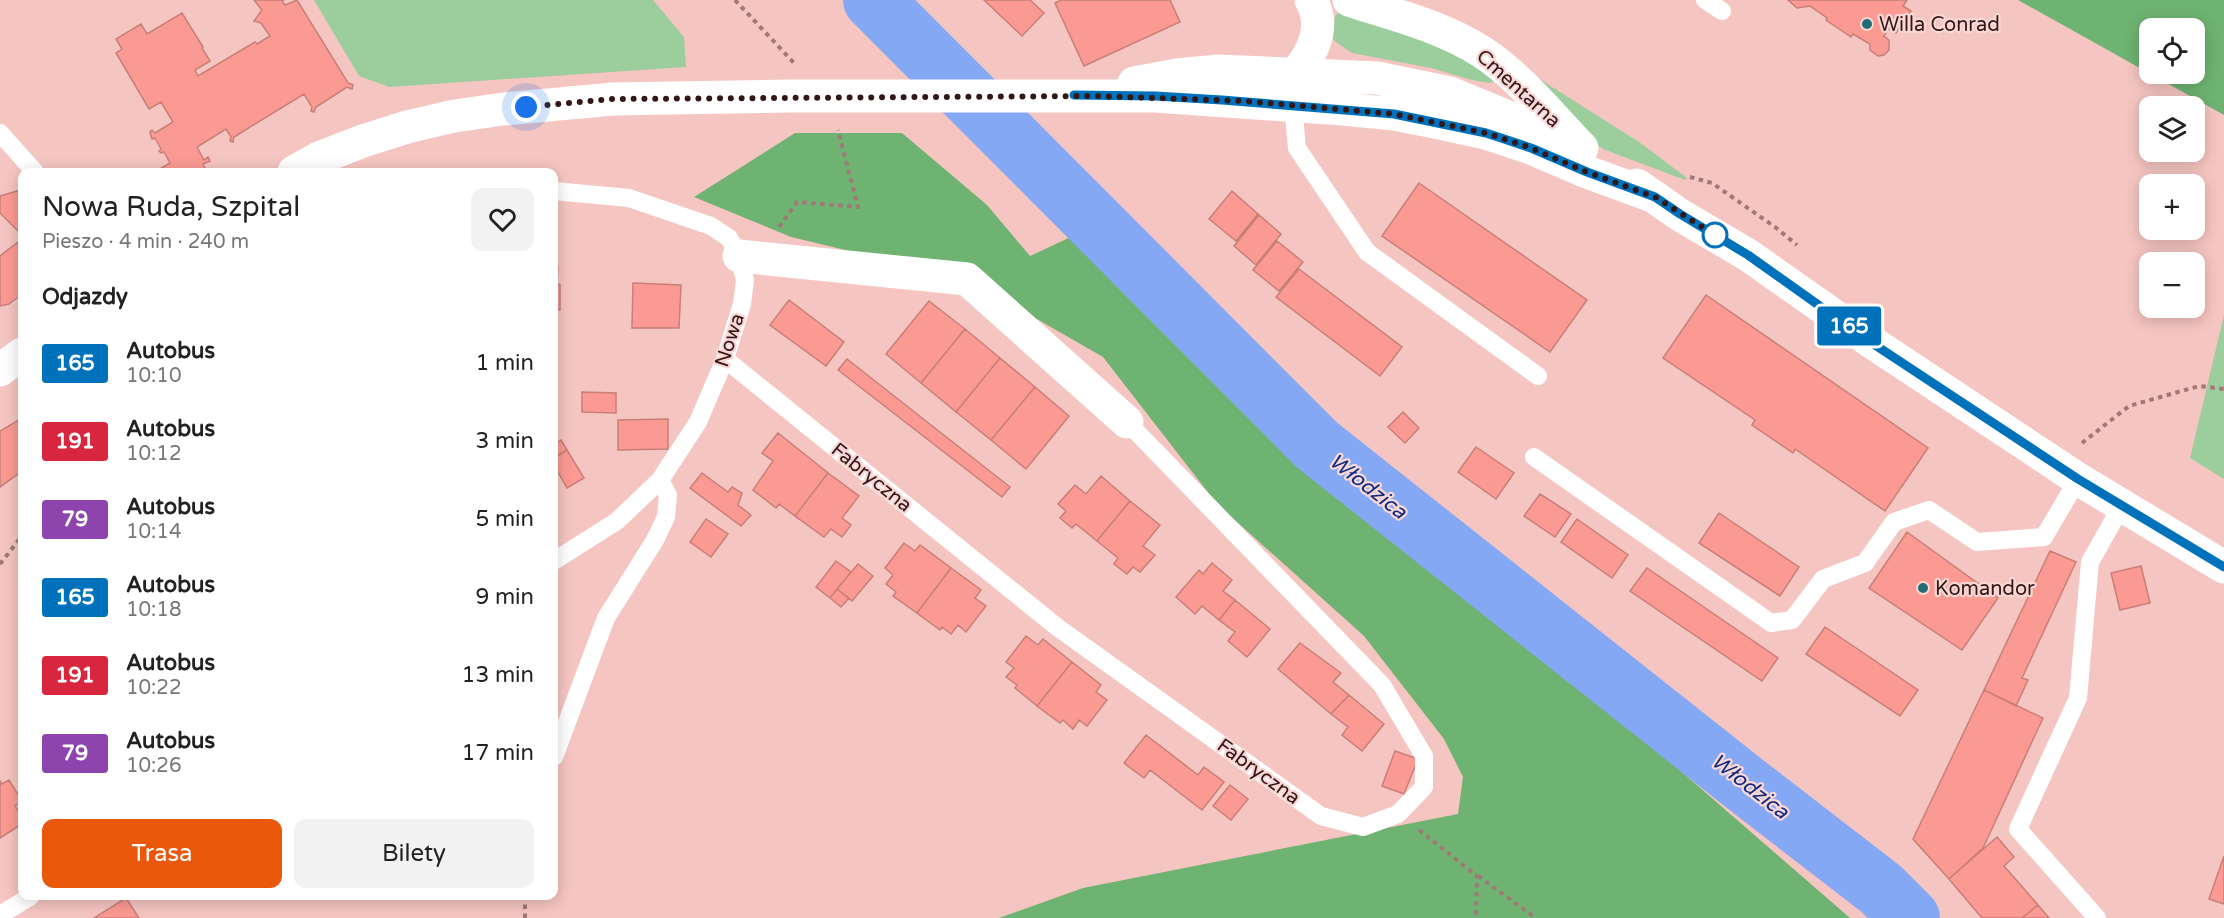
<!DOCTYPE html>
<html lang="pl">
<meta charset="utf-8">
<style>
body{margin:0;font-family:"Varela Round",sans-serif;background:#f2f2f2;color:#222;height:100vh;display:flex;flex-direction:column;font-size:22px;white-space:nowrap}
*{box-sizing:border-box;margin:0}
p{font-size:20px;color:#767676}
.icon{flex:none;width:33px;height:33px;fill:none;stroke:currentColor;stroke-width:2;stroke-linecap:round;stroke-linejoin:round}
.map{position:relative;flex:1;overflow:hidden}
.details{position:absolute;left:18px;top:168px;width:540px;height:732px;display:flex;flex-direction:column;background:#fff;border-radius:12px;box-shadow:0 3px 15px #0003}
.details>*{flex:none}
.badge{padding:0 12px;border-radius:4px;font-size:21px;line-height:39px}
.buttons{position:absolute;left:2139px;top:18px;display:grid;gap:12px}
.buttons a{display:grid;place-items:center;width:66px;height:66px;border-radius:12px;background:#fff;box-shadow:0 3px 15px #0003;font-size:30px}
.you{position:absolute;width:30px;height:30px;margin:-15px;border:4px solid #fff;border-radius:50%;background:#1a73e8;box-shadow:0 0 0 9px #1a73e833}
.map>.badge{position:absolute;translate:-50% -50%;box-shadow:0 0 0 3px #fff}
h2{padding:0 24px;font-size:22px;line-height:54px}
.round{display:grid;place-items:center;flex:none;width:63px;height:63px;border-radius:12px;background:#f2f2f2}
.overview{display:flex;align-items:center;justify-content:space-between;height:102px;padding:0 24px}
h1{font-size:28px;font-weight:600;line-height:45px}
.cta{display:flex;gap:12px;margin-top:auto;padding:12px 24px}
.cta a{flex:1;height:69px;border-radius:12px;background:#ea580c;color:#fff;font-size:24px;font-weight:600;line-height:69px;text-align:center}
.cta a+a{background:#f2f2f2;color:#222}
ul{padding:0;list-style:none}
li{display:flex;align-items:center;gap:18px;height:78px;padding:0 24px}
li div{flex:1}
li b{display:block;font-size:22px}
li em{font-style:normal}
li .badge{min-width:66px;font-weight:700;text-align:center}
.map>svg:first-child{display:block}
.green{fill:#9ccd9d}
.forest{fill:#6eb371;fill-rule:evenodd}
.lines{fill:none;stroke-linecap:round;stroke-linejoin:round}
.river{stroke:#85a8f5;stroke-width:60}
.building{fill:#fb9a92;stroke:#c87f78;stroke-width:1.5}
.path{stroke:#a07876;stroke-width:4;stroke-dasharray:4.5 4.5;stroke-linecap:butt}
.service{stroke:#fff;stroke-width:18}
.minor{stroke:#fff;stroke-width:33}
.tertiary{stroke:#fff;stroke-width:33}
.line-casing{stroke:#fff;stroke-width:14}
.line{stroke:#0072bc;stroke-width:9}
.walk{stroke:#331615;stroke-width:6;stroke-dasharray:0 10.8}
.poi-dot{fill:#226d75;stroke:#f8d7d4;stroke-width:2}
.stop-dot{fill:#fff;stroke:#0072bc;stroke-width:3}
.labels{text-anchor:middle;stroke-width:4.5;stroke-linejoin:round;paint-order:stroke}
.poi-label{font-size:20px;fill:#331615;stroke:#f8d7d4;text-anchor:start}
.street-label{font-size:20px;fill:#331615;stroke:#f8d7d4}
.water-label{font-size:21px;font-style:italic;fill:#0f2b81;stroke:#f8d7d4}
</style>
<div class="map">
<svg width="2224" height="918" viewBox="0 0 2224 918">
<rect width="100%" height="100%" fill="#f5c5c1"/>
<!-- green -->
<path class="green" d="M314,0H653L684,37L686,67L389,87L359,76Z
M1342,10L1439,41L1495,81L1489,83L1472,80L1431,68L1352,53L1333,40C1334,29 1331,15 1342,10Z
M1533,75L1639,142L1687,178L1685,180L1603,149L1590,140Z
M2224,315V479L2190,458Z"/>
<!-- forest -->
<path class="forest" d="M2018,0H2224V115ZM2150,28H2194V74H2150Z
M795,133H902L987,205L1030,256L1075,235L1297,465L1660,753L1850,918H999L1083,888L1458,814L1463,777L1444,739L1364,636L1217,504L1103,357L967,279L791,237L694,197Z"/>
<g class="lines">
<!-- river -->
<path class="river" d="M873,0L1317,445L1745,784L1881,889L1910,918"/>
</g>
<!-- building -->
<path class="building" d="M254,0H284L282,1L285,5L297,0L348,83L353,85L352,89L347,87L316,107L314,112L311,111L312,107L304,94L234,137L233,142L230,141L231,137L226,129L197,147L204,160L208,157L210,161L203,164L205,168L203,172H153L154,169L158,170L170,163L164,152L161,153L159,151L161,149L155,138L152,139L150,132L152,130L155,133L173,122L161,102L149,109L116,53L122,49L116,39L141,24L147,34L182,13L203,47L202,48L210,61L195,70L198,76L255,42L257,44L270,36L261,23L254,21L262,10Z
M984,0H1030L1044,13L1022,36Z
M1061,0H1170L1180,22L1084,66L1055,3Z
M1788,0H1907L1903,6L1911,11L1896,33L1889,28L1884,36L1889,40V50L1884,55L1878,56L1870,50V44L1853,34L1851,37L1826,20L1827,18L1810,6L1797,8Z
M1419,183L1587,300L1550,352L1382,236Z
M20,190L22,192V235L0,213V196Z
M1232,191L1258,214L1236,241L1209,219Z
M1259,215L1281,234L1256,265L1234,246Z
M22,239V294L9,304L0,306V256Z
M1277,241L1303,262L1279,291L1253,270Z
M554,267H558L557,283L560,285V310H557V326H554Z
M1299,269L1402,347L1380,376L1276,297Z
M633,283L681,285L679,328H632Z
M1706,295L1928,448L1885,511L1795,449L1793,453L1752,425L1755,420L1663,358Z
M789,300L844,342L826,366L770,325Z
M929,301L965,329L921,383L886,354Z
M965,329L1000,358L956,412L921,383Z
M1000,358L1035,387L991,440L956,412Z
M847,359L1010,487L1002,497L838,370Z
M1035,387L1069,416L1026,469L991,440Z
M582,392L616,393V413L582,412Z
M1403,412L1419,428L1405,443L1388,427Z
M22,418V471L0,487V431Z
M668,419V449L618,450V420Z
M778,433L828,473L795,516L779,504L776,508L753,490L773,461L762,453Z
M561,440L567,450L554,458V445Z
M1476,447L1514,473L1496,499L1458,472Z
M567,450L584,478L567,488L554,465V458Z
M702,473L728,492L732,487L742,493L738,505L751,515L741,526L690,488Z
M828,473L859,496L842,518L851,525L842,537L831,529L824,537L795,516Z
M1101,476L1130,501L1097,541L1076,524L1072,528L1060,518L1066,511L1058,504L1075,485L1086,494Z
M1540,494L1571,514L1555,537L1524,516Z
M1130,501L1160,525L1143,546L1155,555L1140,572L1133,567L1127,574L1114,564L1118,558L1097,541Z
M1719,513L1799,567L1780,596L1699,543Z
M706,519L728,534L711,557L690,542Z
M1577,519L1628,555L1612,578L1561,542Z
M1907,532L1998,598L1962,650L1869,588Z
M904,543L915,551L920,545L951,568L917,613L893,596L896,592L886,584L893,575L885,568Z
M2050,551L2076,562L2022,678L2028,680L2016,706L1984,690Z
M836,561L851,572L830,598L816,587Z
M1212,563L1232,580L1223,591L1235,600L1219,620L1202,606L1195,614L1176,597L1199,570L1203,574Z
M858,564L873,576L852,601L837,589Z
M2141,566L2150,603L2120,610L2111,573Z
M951,568L981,590L975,598L986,606L966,632L958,625L951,634L942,627L940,630L917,613Z
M1647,568L1778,658L1762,681L1630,591Z
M837,589L849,598L841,607L830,598Z
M1235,600L1270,629L1247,657L1228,641L1235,632L1219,620Z
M1825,627L1918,690L1900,716L1806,654Z
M1026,636L1038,645L1043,639L1072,662L1037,706L1015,688L1017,685L1006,677L1014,668L1006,662Z
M1300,643L1341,673L1333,682L1349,695L1331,714L1278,669Z
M1072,662L1101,685L1096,692L1107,700L1087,726L1079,720L1073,729L1063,720L1060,723L1037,706Z
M1984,690L2043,718L1983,848L1949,879L1913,839Z
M1349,695L1384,724L1362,751L1342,735L1348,727L1331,714Z
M1146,735L1198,775L1204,767L1224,782L1202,810L1150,770L1144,778L1124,763Z
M1395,751L1418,759L1404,794L1382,786Z
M9,780L22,801L15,806L22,817V824L0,838V781L2,784Z
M1230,785L1248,799L1231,820L1213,806Z
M1997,837L2014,857L2004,866L2038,905L2022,918H1982L1949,879Z
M2224,856V904L2209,899Z
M126,898L139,918H94Z
M2038,905L2049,918H2022Z"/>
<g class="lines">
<!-- path -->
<path class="path" d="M735,0L794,63
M1690,177L1712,183L1775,227L1797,245
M779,227L797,202L858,207L838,130
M2082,443L2129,406L2199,386L2224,389
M0,564L22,536
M1419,830L1477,876L1476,918
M1478,876L1536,918
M525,918V896"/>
<!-- service -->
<path class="service" d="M1705,0L1722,11
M1293,105L1297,148L1367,252L1538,376
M0,133L35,172
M554,191L629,198L711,226L729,238L739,256L745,280L742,304L725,359L698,422L660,480L617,521L554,561
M725,359L1057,627L1321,816L1363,827L1398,814L1424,787V756L1382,685L1127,422
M1534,457L1771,623L1792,620L1823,579L1865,563L1894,522L1929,510L1977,542L2044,537L2078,479
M554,757L606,618L655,540L666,517L668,495L660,480
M0,915L31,896
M2097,918L2018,829L2078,698L2090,562L2121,507"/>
<!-- minor -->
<path class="minor" d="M739,256L967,279L1127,422"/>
<!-- tertiary -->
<path class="tertiary" d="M1349,0C1394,15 1442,26 1482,52C1518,75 1553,118 1582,148
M1134,83L1177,75L1218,71L1377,78L1450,93L1549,134
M1281,86C1307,67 1329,31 1311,0
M294,172L319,158L363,141L407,127L454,116L504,109L613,99L791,96H1155L1343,109L1394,114L1430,121L1486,133L1531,148L1587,172L1655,197
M1637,185L1680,215L1748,255L1870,341L2078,479L2224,567
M0,370L22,354"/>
</g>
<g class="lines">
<!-- line casing -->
<g class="line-casing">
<path id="line" d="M1074,95L1155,96L1222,100L1394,114L1486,133L1531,148L1587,172L1655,197L1680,214L1748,255L1869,341L2078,479L2224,567"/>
</g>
<!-- line -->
<use href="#line" class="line"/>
<!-- walk -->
<path class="walk" d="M526,107L613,99L1095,96L1244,101L1394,114L1486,133L1531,148L1587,172L1655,197L1715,235"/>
</g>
<!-- markers -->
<g class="poi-dot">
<circle cx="1867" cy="24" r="6"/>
<circle cx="1923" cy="588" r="6"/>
</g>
<circle class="stop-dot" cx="1715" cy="235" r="12"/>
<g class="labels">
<!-- poi labels -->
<g class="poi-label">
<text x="1879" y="31">Willa Conrad</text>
<text x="1935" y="595">Komandor</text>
</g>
<!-- street labels -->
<g class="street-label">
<text transform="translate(1519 88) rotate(42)" y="7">Cmentarna</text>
<text transform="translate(729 340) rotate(-72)" y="7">Nowa</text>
<text transform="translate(872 477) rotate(39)" y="7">Fabryczna</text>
<text transform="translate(1259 771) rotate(36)" y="7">Fabryczna</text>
</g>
<!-- water labels -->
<g class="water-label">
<text transform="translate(1368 486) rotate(38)" y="7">Włodzica</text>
<text transform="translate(1750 786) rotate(38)" y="7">Włodzica</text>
</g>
</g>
</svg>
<div class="buttons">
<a><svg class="icon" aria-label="locate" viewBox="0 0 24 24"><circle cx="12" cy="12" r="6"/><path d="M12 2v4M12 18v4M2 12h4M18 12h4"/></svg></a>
<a><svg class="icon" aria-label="layers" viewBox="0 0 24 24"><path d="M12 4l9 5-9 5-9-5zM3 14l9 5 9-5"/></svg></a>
<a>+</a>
<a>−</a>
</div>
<div class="you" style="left:526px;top:107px"></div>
<b class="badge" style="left:1849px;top:326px;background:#0072bc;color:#fff">165</b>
<section class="details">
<div class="overview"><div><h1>Nowa Ruda, Szpital</h1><p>Pieszo · 4 min · 240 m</p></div><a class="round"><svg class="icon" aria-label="heart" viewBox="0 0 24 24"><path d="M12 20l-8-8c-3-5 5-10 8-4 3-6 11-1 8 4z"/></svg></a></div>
<h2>Odjazdy</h2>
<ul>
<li><span class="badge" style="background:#0072bc;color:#fff">165</span><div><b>Autobus</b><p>10:10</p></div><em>1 min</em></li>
<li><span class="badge" style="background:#d7263d;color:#fff">191</span><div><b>Autobus</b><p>10:12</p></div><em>3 min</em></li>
<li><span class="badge" style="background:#8e44ad;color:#fff">79</span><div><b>Autobus</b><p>10:14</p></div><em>5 min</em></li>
<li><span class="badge" style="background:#0072bc;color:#fff">165</span><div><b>Autobus</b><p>10:18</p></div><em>9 min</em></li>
<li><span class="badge" style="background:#d7263d;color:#fff">191</span><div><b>Autobus</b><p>10:22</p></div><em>13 min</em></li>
<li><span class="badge" style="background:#8e44ad;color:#fff">79</span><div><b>Autobus</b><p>10:26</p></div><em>17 min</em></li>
</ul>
<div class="cta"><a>Trasa</a><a>Bilety</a></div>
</section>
</div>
